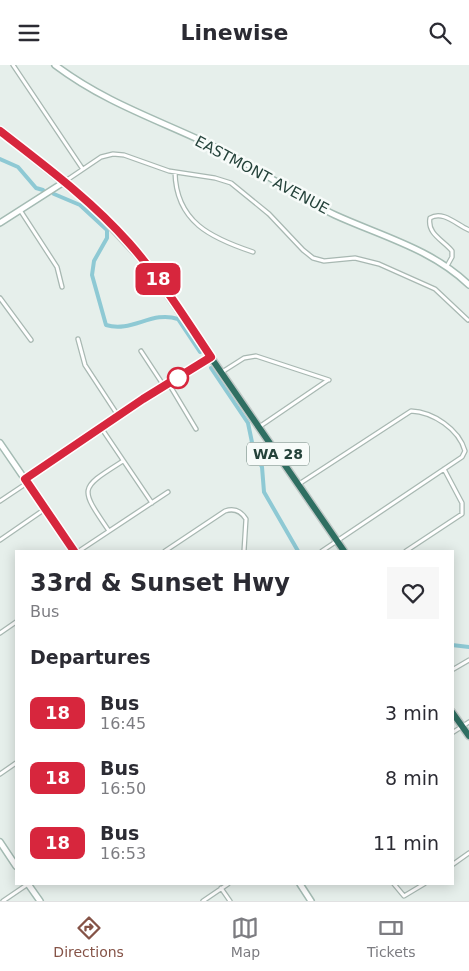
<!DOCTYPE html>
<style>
body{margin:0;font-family:"DejaVu Sans",sans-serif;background:#f7f7f7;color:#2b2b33;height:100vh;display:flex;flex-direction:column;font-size:19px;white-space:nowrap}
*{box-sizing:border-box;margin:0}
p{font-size:16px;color:#7c7c81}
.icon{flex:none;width:28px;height:28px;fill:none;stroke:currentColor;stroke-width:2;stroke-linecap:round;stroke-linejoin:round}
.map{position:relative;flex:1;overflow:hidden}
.panel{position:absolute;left:15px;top:485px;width:439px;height:335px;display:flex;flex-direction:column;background:#fff;border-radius:0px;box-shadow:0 2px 12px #0003}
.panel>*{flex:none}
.badge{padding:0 10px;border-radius:8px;font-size:18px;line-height:32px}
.map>.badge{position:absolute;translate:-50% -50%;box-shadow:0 0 0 2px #fff}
h2{padding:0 15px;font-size:19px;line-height:45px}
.round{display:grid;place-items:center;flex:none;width:52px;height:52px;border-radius:0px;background:#f7f7f7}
.head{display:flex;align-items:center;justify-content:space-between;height:85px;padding:0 15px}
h1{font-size:24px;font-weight:800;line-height:38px}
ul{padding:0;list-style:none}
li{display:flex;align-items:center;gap:15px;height:65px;padding:0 15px}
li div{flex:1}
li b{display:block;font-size:19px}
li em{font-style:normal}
li .badge{min-width:55px;font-weight:700;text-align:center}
header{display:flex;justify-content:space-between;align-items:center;height:65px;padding:0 15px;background:#fff;font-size:22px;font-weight:800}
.tabs{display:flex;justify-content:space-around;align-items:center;height:70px;border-top:1px solid #e1e1e2;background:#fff;font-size:14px;color:#7c7c81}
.tabs a{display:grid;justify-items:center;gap:2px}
.tabs .current{color:#855347}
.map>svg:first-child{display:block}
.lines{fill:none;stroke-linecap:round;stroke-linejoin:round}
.canal{stroke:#8ec9d4;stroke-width:4}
.street-casing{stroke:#a8b8b2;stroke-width:5.5}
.secondary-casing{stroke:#a4bbb3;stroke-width:8}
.highway-casing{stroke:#c2cac8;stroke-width:9}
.street{stroke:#fff;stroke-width:3}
.secondary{stroke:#fff;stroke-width:5}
.highway{stroke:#2f6f62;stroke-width:6}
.line-casing{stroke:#fff;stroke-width:11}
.line{stroke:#d7263d;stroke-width:8}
.stop-dot{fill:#fff;stroke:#d7263d;stroke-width:2.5}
.labels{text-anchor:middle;stroke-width:5;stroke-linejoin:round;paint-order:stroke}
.shield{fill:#f7fbf9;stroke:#637a73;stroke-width:1}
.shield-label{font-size:14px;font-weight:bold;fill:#24423a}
.street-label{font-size:15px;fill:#24423a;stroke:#f7fbf9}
</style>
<header><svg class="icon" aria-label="menu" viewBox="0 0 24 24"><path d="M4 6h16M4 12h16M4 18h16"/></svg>Linewise<svg class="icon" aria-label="search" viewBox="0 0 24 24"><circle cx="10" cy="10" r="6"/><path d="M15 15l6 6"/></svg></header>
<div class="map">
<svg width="469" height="836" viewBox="0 0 469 836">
<rect width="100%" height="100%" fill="#e6efeb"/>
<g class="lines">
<!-- canal -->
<path class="canal" d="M0,94L18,102L36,123L43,125
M54,129L80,140L107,165V173L94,196L92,210L106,260C132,268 152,245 178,254L200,287
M211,303L248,358L254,387L262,402L264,427L298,486
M452,580L469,582"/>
<!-- street casing -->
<g class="street-casing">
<path id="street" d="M13,0L82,103
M175,107C176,157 211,173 253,187
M64,117L101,92L113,89L124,90L169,106L215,113L231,118L269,149L303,185L313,193L324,196L355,193L379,199L435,224L468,255
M20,145L57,202L62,222
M447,201L452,192V186C443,175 427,169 430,153C443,145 457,160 469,165
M0,233L31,275
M78,274L85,300L119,352
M141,286L164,321
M222,307L244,293L256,291L329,315
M169,319L196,364
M259,362L328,315
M102,364L152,438
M25,414L143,334L210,292
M299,419L411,346C433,347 459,364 465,386L462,392L322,486
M0,436L27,418
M109,466C79,422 79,424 123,396
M0,475L45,444
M79,486L168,427
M165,486L225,446C234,443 241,446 246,454L244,486
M406,486L462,449V438L444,404
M0,568L16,557
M452,605L469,595
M452,668L469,657
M0,709L16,698
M452,800L469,788
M394,819L404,831L424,819
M221,823L230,836
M3,836L28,819
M203,836L228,819"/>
</g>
<!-- secondary casing -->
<g class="secondary-casing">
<path id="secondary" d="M55,0C108,40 165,57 223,86C262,105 296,132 335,150C381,171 432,184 469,220
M0,158L64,117
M0,378L74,486
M0,777L16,801
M28,819L40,836
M300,819L311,836"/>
</g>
<!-- highway casing -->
<g class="highway-casing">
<path id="highway" d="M0,66L89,138L148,201L344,486
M452,647L469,671"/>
</g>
<!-- street -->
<use href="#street" class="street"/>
<!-- secondary -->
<use href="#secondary" class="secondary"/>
<!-- highway -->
<use href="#highway" class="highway"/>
</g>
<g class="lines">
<!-- line casing -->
<g class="line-casing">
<path id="line" d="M0,66C45,101 91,135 129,178C160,213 185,253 211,292L143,334L25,414L74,486"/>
</g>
<!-- line -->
<use href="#line" class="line"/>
</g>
<!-- markers -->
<circle class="stop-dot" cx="178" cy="313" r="10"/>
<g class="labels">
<!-- shield labels -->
<rect class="shield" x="247" y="377.5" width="62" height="23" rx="4"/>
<g class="shield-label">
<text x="278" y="394">WA 28</text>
</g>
<!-- street labels -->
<g class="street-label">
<text transform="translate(262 110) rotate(28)" y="5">EASTMONT AVENUE</text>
</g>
</g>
</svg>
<b class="badge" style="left:158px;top:214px;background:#d7263d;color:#fff">18</b>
<section class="panel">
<div class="head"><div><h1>33rd &amp; Sunset Hwy</h1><p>Bus</p></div><a class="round"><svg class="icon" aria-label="heart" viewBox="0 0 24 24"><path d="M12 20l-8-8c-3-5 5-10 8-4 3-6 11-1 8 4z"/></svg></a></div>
<h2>Departures</h2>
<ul>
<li><span class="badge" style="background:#d7263d;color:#fff">18</span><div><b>Bus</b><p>16:45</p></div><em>3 min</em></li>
<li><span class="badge" style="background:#d7263d;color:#fff">18</span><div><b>Bus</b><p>16:50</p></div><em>8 min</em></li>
<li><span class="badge" style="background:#d7263d;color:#fff">18</span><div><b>Bus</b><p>16:53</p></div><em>11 min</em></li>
</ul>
</section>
</div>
<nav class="tabs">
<a class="current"><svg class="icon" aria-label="directions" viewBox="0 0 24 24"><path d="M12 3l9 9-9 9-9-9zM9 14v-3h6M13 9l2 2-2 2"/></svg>Directions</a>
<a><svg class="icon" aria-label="map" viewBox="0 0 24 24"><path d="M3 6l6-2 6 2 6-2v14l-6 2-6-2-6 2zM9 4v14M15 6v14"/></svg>Map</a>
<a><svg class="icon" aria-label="tickets" viewBox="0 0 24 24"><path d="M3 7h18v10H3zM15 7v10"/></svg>Tickets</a>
</nav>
